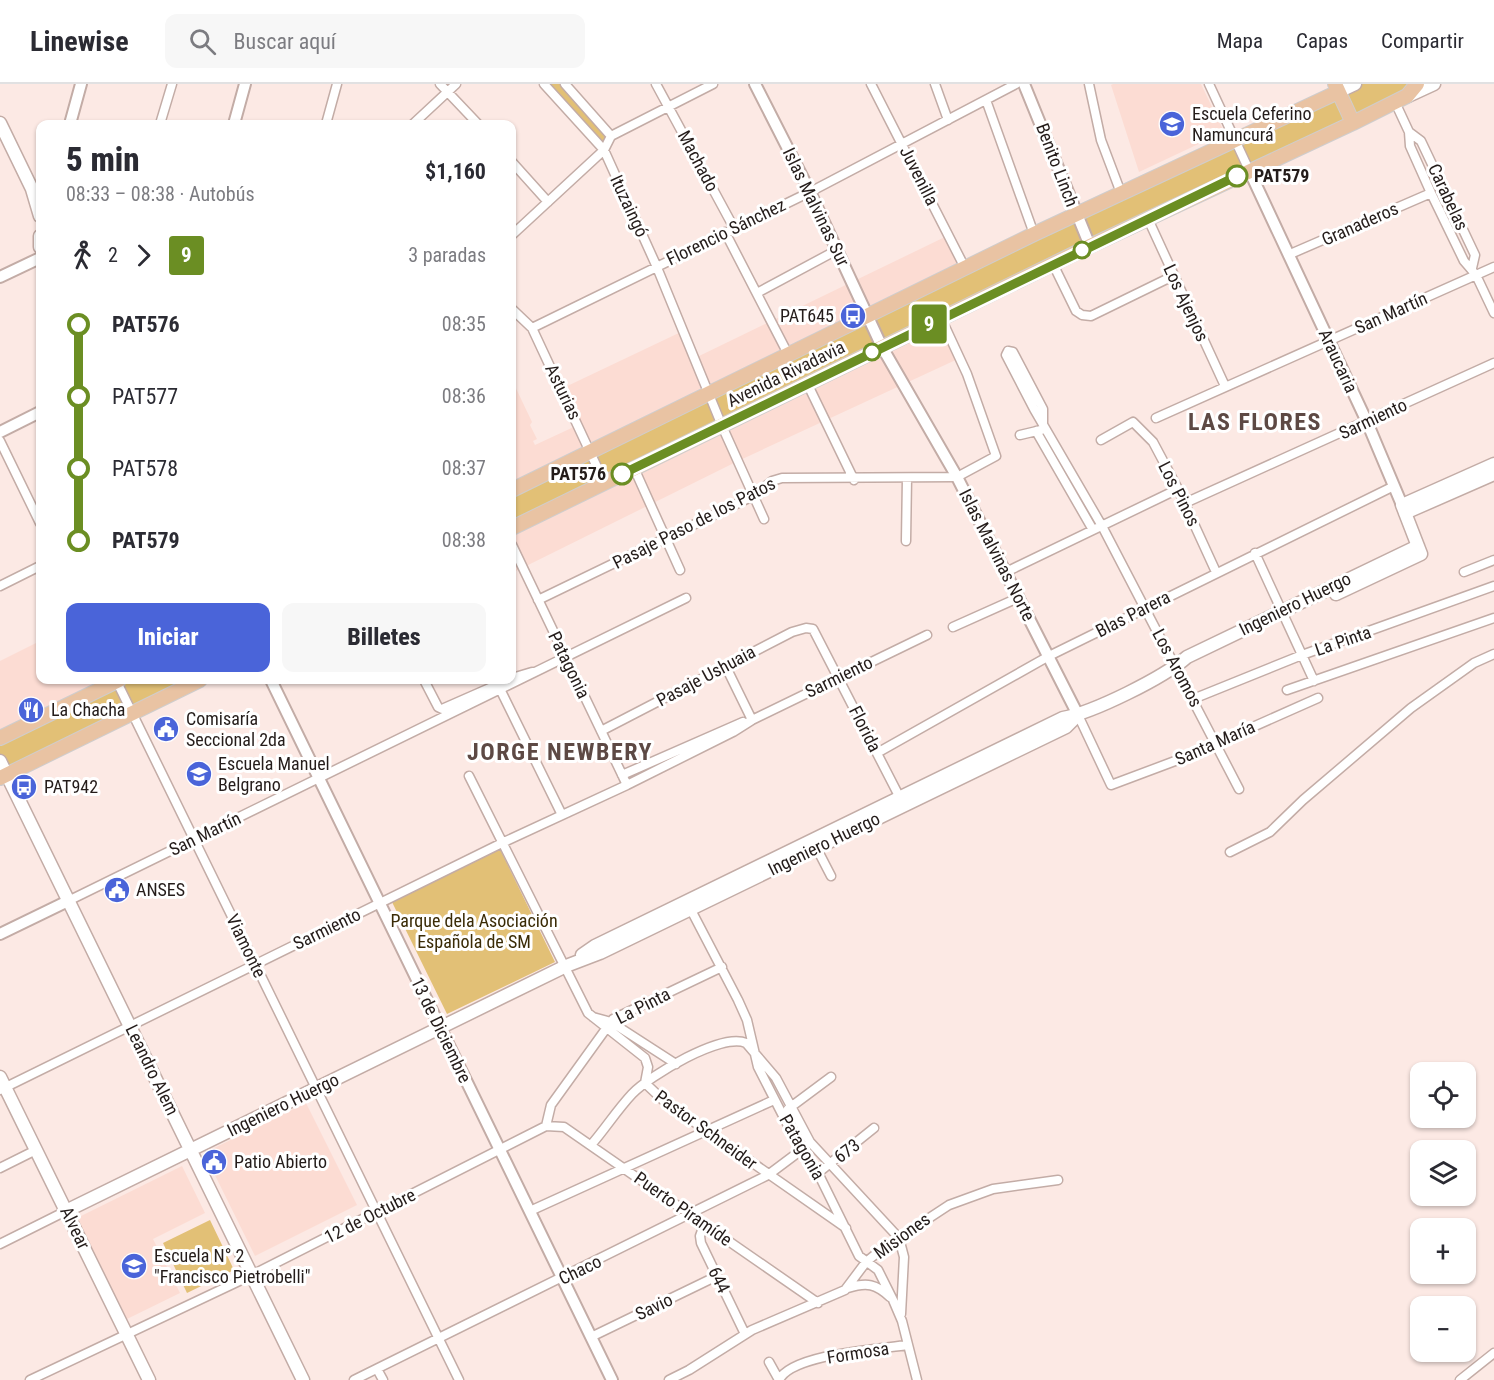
<!DOCTYPE html>
<html lang="es">
<meta charset="utf-8">
<style>
body{margin:0;font-family:"Roboto Condensed",sans-serif;background:#f7f7f7;color:#2b2b33;height:100vh;display:flex;flex-direction:column;font-size:22px;white-space:nowrap}
*{box-sizing:border-box;margin:0}
p{font-size:20px;color:#7c7c81}
.icon{flex:none;width:33px;height:33px;fill:none;stroke:currentColor;stroke-width:2;stroke-linecap:round;stroke-linejoin:round}
.map{position:relative;flex:1;overflow:hidden}
.drawer{position:absolute;left:36px;top:36px;width:480px;height:564px;display:flex;flex-direction:column;background:#fff;border-radius:12px;box-shadow:0 2px 4px #0004}
.drawer>*{flex:none}
.badge{padding:0 12px;border-radius:4px;font-size:21px;line-height:39px}
.fabs{position:absolute;left:1410px;top:978px;display:grid;gap:12px}
.fabs a{display:grid;place-items:center;width:66px;height:66px;border-radius:12px;background:#fff;box-shadow:0 2px 4px #0004;font-size:30px}
.map>.badge{position:absolute;translate:-50% -50%;box-shadow:0 0 0 3px #fff}
.legs{display:flex;align-items:center;gap:9px;height:66px;padding:0 30px;font-size:20px}
.legs p{margin-inline-start:auto}
.summary{display:flex;align-items:center;justify-content:space-between;height:102px;padding:0 30px}
h1{font-size:33px;font-weight:800;line-height:45px}
.button{display:flex;gap:12px;margin-top:auto;padding:12px 30px}
.button a{flex:1;height:69px;border-radius:12px;background:#4a64d9;color:#fff;font-size:24px;font-weight:800;line-height:69px;text-align:center}
.button a+a{background:#f7f7f7;color:#2b2b33}
ul{padding:0 30px;list-style:none}
li{display:flex;align-items:center;gap:21px;height:72px;font-size:22px}
li i{display:grid;place-items:center;width:9px;height:100%;margin:0 8px;background:currentColor}
li i::after{content:'';width:15px;height:15px;margin:-8px;border:4px solid;border-radius:50%;background:#fff}
li p{margin-inline-start:auto}
li:first-child i{background:linear-gradient(#0000 50%,currentColor 0)}
li:last-child i{background:linear-gradient(currentColor 50%,#0000 0)}
header{display:flex;align-items:center;gap:36px;box-sizing:border-box;height:84px;padding:0 30px;background:#fff;border-bottom:2px solid #e1e1e2}
header strong{font-size:28px}
nav{display:flex;gap:33px;margin-inline-start:auto;font-size:21px}
.search{width:420px;height:54px;background:#f7f7f7;display:flex;align-items:center;gap:15px;box-sizing:border-box;padding:0 21px;border-radius:12px;color:#7c7c81;font-size:22px}
.map>svg:first-child{display:block}
.built{fill:#fcdcd3}
.green{fill:#e2c076}
.lines{fill:none;stroke-linecap:round;stroke-linejoin:round}
.minor-casing{stroke:#c3aca6;stroke-width:11}
.tertiary-casing{stroke:#c3aca6;stroke-width:14}
.secondary-casing{stroke:#c3aca6;stroke-width:15}
.primary-casing{stroke:#cfcdcd;stroke-width:16}
.minor{stroke:#fff;stroke-width:8}
.tertiary{stroke:#fff;stroke-width:10}
.secondary{stroke:#fff;stroke-width:12}
.primary{stroke:#e9c3a3;stroke-width:14}
.line-1-casing{stroke:#fff;stroke-width:14}
.line-1{stroke:#6b8e23;stroke-width:9}
.stop-1-dot{fill:#fff;stroke:#6b8e23;stroke-width:3}
.labels{text-anchor:middle;stroke-width:6;stroke-linejoin:round;paint-order:stroke}
.poi-label{font-size:18px;fill:#241c1a;stroke:#fff;text-anchor:start}
.street-label{font-size:18px;fill:#241c1a;stroke:#fff}
.stop-label{font-size:18px;font-weight:bold;fill:#241c1a;stroke:#fff;text-anchor:start}
.park-label{font-size:18px;fill:#3a2b06;stroke:#fff}
.district-label{font-size:24px;font-weight:bold;letter-spacing:1.5px;fill:#5d4944;stroke:#fff}
</style>
<header>
<strong>Linewise</strong>
<div class="search"><svg class="icon" aria-label="search" viewBox="0 0 24 24"><circle cx="10" cy="10" r="6"/><path d="M15 15l6 6"/></svg>Buscar aquí</div>
<nav><a>Mapa</a><a>Capas</a><a>Compartir</a></nav>
</header>
<div class="map">
<svg width="1494" height="1296" viewBox="0 0 1494 1296">
<rect width="100%" height="100%" fill="#fce9e4"/>
<!-- built -->
<path class="built" d="M1113,0H1201L1224,48L1139,88L1111,1Z
M949,151L965,184L941,234L960,274L738,377L512,489V296L532,338L530,341L537,355L533,357L535,361L578,341L561,305L683,247L695,274Z
M40,557V596H119L0,654V577Z
M306,1019L357,1121L255,1172L204,1069Z
M182,1082L205,1129L153,1155L180,1209L127,1235L77,1134Z"/>
<!-- green -->
<path class="green" d="M544,0H565L611,52L604,66Z
M1355,0H1434L512,444V406Z
M119,596H200L0,694V654Z
M500,765L555,878L447,930L392,818Z
M210,1136L234,1186L187,1209L163,1159Z"/>
<g class="lines">
<!-- minor casing -->
<g class="minor-casing">
<path id="minor" d="M440,0L478,40
M544,0L604,66L656,181L722,342L764,435
M565,0L611,52
M656,0L734,144
M871,0L965,184
M935,0L948,36
M1089,0L1101,56L1121,109
M1209,0L1249,86
M986,16L1034,150
M1395,18L1409,48L1410,62L1431,109L1464,177L1476,191L1494,229
M160,40L172,0
M326,40L337,0
M413,40L456,0
M1409,48L1421,57L1475,171L1472,184
M512,78L548,118
M1148,135L1225,302
M725,148L788,270
M512,151L604,66L611,52L713,0
M1288,171L1431,109
M1053,180L1076,227L1082,231L1091,232L1173,192
M757,209L837,166
M512,225L532,244L604,398
M532,244L810,108L1016,0
M1008,267L1006,271L1034,325L1102,442L1239,705
M1008,267L1013,268L1043,325V339
M807,299L854,396
M1156,334L1494,183
M1036,347L1093,446
M1020,351L1041,346
M1101,356L1133,338L1153,358L1178,405L1216,488
M0,357L40,439
M634,384L680,486
M1185,419L1494,279
M906,457L907,394
M512,461L627,701
M1255,469L1314,597
M1006,488L1178,405
M1464,488L1494,476
M0,502L40,482
M538,516L753,412L772,397L782,394L957,393L996,372L967,290L941,234
M953,543L1020,513
M726,583L752,636
M512,594L532,588
M116,596L459,1296
M424,596L438,623L442,625L508,596
M1287,606L1494,534
M501,607L562,731
M1193,615L1302,571L1494,502
M1078,631L1111,701L1183,674L1318,614
M601,647L792,548L806,544L813,545L899,712
M877,669L1049,572L1394,402
M622,691L743,638
M469,692L588,929L645,974L648,983L645,999L664,1017L846,1144
M816,763L831,792
M1230,768L1270,748L1303,716L1411,624L1474,579L1494,570
M68,817L686,514
M690,824L738,916L747,936L758,983L801,1067L818,1089L859,1172L878,1186L893,1216L902,1237L917,1296
M593,933L611,938L676,980
M0,1006L504,758L627,701L733,648L752,636L927,551
M788,1025L831,993
M546,1042L551,1021L613,935L722,883
M591,1061C605,1045 617,1026 632,1010C649,992 722,948 746,959L776,994L810,1058L899,1154L904,1173L901,1230
M0,1084L36,1066
M818,1089L874,1044
M530,1127L774,1016
M704,1141L700,1152L701,1159L745,1250
M0,1160L66,1127
M848,1204C867,1198 876,1200 890,1213
M591,1253L717,1192
M769,1278L779,1296
M377,1285L383,1296
M30,1296L252,1191L546,1042L564,1043L818,1219
M354,1296L768,1091L804,1064
M669,1296L689,1286L752,1246L845,1206L866,1178L882,1165L949,1121L993,1105L1058,1096
M779,1296C792,1270 880,1265 907,1261
M1460,1296L1494,1269"/>
</g>
<!-- tertiary casing -->
<g class="tertiary-casing">
<path id="tertiary" d="M755,0L810,108L882,263L957,393L1078,631
M1024,0L1090,162
M70,40L81,0
M234,40L245,0
M1249,86L1367,338L1402,421
M0,193L40,174
M0,348L40,328
M271,596L612,1296
M0,850L68,817"/>
</g>
<!-- secondary casing -->
<g class="secondary-casing">
<path id="secondary" d="M1338,8L1355,0
M1408,12L1434,0
M0,39L32,105L40,132
M40,152V163
M1405,429L1494,390
M1336,510L1421,470L1402,421L1494,380
M0,677L303,1296
M582,871L595,862L1063,634C1094,628 1163,594 1187,573L1418,462
M0,993L149,1296
M66,1127L566,882L600,869L1066,643L1078,631"/>
</g>
<!-- primary casing -->
<g class="primary-casing">
<path id="primary" d="M1335,0L1353,39
M512,406L1034,150L1338,8
M512,444L1090,162L1353,39L1407,12L1417,0
M0,654L119,596
M0,694L200,596"/>
</g>
<!-- minor -->
<use href="#minor" class="minor"/>
<!-- tertiary -->
<use href="#tertiary" class="tertiary"/>
<!-- secondary -->
<use href="#secondary" class="secondary"/>
<!-- primary -->
<use href="#primary" class="primary"/>
</g>
<g class="lines">
<!-- line-1 casing -->
<g class="line-1-casing">
<path id="line-1" d="M622,390L1237,92"/>
</g>
<!-- line-1 -->
<use href="#line-1" class="line-1"/>
</g>
<!-- icons -->
<defs>
<g id="school-disc" transform="scale(1.35)"><circle r="9.5" fill="#4a64d9" stroke="#fff"/><path d="M0-5L7-2L0 1L-7-2ZM-4 1L0 2.5L4 1V4Q0 6-4 4Z" fill="#fff"/></g>
<g id="bus-disc" transform="scale(1.35)"><circle r="9.5" fill="#4a64d9" stroke="#fff"/><path d="M-5-6H5V4H4V6H2V4H-2V6H-4V4H-5ZM-3.5-4V0h7V-4ZM-3.5 1.2v1.5H-2V1.2ZM2 1.2v1.5H3.5V1.2Z" fill="#fff"/></g>
<g id="restaurant-disc" transform="scale(1.35)"><circle r="9.5" fill="#4a64d9" stroke="#fff"/><path d="M-5-6h1v4h1v-4h1v4h1v-4h1v5L-1.5 .5V6h-2V.5L-5-1ZM5-6V6H3V1.5H1.5Q1.5-4 5-6Z" fill="#fff"/></g>
<g id="civic-disc" transform="scale(1.35)"><circle r="9.5" fill="#4a64d9" stroke="#fff"/><path d="M-.6-6.5H3V-4.5H.6V-3L4-1V1h2V6H-6V1h2V-1L-.6-3ZM-1.2 2.5V6h2.4V2.5Z" fill="#fff"/></g>
</defs>
<g fill-rule="evenodd">
<use href="#school-disc" x="1172" y="40"/>
<use href="#bus-disc" x="853" y="232"/>
<use href="#restaurant-disc" x="31" y="626"/>
<use href="#civic-disc" x="166" y="645"/>
<use href="#school-disc" x="199" y="690"/>
<use href="#bus-disc" x="24" y="703"/>
<use href="#civic-disc" x="117" y="806"/>
<use href="#civic-disc" x="214" y="1078"/>
<use href="#school-disc" x="134" y="1182"/>
</g>
<!-- markers -->
<g class="stop-1-dot">
<circle cx="1237" cy="92" r="10"/>
<circle cx="1082" cy="166" r="8"/>
<circle cx="872" cy="268" r="8"/>
<circle cx="622" cy="390" r="10"/>
</g>
<g class="labels">
<!-- poi labels -->
<g class="poi-label">
<text x="1192" y="36">Escuela Ceferino<tspan x="1192" dy="21">Namuncurá</tspan></text>
<text x="834" y="238" text-anchor="end">PAT645</text>
<text x="51" y="632">La Chacha</text>
<text x="186" y="641">Comisaría<tspan x="186" dy="21">Seccional 2da</tspan></text>
<text x="218" y="686">Escuela Manuel<tspan x="218" dy="21">Belgrano</tspan></text>
<text x="44" y="709">PAT942</text>
<text x="136" y="812">ANSES</text>
<text x="234" y="1084">Patio Abierto</text>
<text x="154" y="1178">Escuela N° 2<tspan x="154" dy="21">"Francisco Pietrobelli"</tspan></text>
</g>
<!-- street labels -->
<g class="street-label">
<text transform="translate(698 77) rotate(62)" y="6">Machado</text>
<text transform="translate(1057 81) rotate(69)" y="6">Benito Linch</text>
<text transform="translate(919 92) rotate(63)" y="6">Juvenilla</text>
<text transform="translate(1448 113) rotate(65)" y="6">Carabelas</text>
<text transform="translate(629 122) rotate(65)" y="6">Ituzaingó</text>
<text transform="translate(816 123) rotate(64)" y="6">Islas Malvinas Sur</text>
<text transform="translate(1360 140) rotate(-24)" y="6">Granaderos</text>
<text transform="translate(726 148) rotate(-26)" y="6">Florencio Sánchez</text>
<text transform="translate(1186 219) rotate(65)" y="6">Los Ajenjos</text>
<text transform="translate(1391 229) rotate(-24)" y="6">San Martín</text>
<text transform="translate(1338 277) rotate(65)" y="6">Araucaria</text>
<text transform="translate(786 290) rotate(-26)" y="6">Avenida Rivadavia</text>
<text transform="translate(563 308) rotate(64)" y="6">Asturias</text>
<text transform="translate(1373 335) rotate(-25)" y="6">Sarmiento</text>
<text transform="translate(1179 410) rotate(63)" y="6">Los Pinos</text>
<text transform="translate(694 439) rotate(-27)" y="6">Pasaje Paso de los Patos</text>
<text transform="translate(997 471) rotate(63)" y="6">Islas Malvinas Norte</text>
<text transform="translate(1295 520) rotate(-26)" y="6">Ingeniero Huergo</text>
<text transform="translate(1133 530) rotate(-27)" y="6">Blas Parera</text>
<text transform="translate(1343 557) rotate(-19)" y="6">La Pinta</text>
<text transform="translate(569 581) rotate(64)" y="6">Patagonia</text>
<text transform="translate(1177 584) rotate(62)" y="6">Los Aromos</text>
<text transform="translate(706 592) rotate(-28)" y="6">Pasaje Ushuaia</text>
<text transform="translate(839 593) rotate(-26)" y="6">Sarmiento</text>
<text transform="translate(865 645) rotate(63)" y="6">Florida</text>
<text transform="translate(1215 659) rotate(-24)" y="6">Santa María</text>
<text transform="translate(205 750) rotate(-26)" y="6">San Martín</text>
<text transform="translate(824 760) rotate(-26)" y="6">Ingeniero Huergo</text>
<text transform="translate(327 845) rotate(-26)" y="6">Sarmiento</text>
<text transform="translate(246 862) rotate(64)" y="6">Viamonte</text>
<text transform="translate(643 922) rotate(-27)" y="6">La Pinta</text>
<text transform="translate(441 946) rotate(64)" y="6">13 de Diciembre</text>
<text transform="translate(152 986) rotate(64)" y="6">Leandro Alem</text>
<text transform="translate(283 1021) rotate(-26)" y="6">Ingeniero Huergo</text>
<text transform="translate(706 1046) rotate(36)" y="6">Pastor Schneider</text>
<text transform="translate(802 1063) rotate(60)" y="6">Patagonia</text>
<text transform="translate(847 1067) rotate(-37)" y="6">673</text>
<text transform="translate(683 1125) rotate(35)" y="6">Puerto Piramíde</text>
<text transform="translate(370 1132) rotate(-27)" y="6">12 de Octubre</text>
<text transform="translate(75 1144) rotate(64)" y="6">Alvear</text>
<text transform="translate(902 1152) rotate(-36)" y="6">Misiones</text>
<text transform="translate(580 1186) rotate(-26)" y="6">Chaco</text>
<text transform="translate(719 1196) rotate(64)" y="6">644</text>
<text transform="translate(654 1223) rotate(-26)" y="6">Savio</text>
<text transform="translate(858 1269) rotate(-9)" y="6">Formosa</text>
</g>
<!-- stop labels -->
<g class="stop-label">
<text x="1254" y="98">PAT579</text>
<text x="606" y="396" text-anchor="end">PAT576</text>
</g>
<!-- park labels -->
<g class="park-label">
<text x="474" y="843">Parque dela Asociación<tspan x="474" dy="21">Española de SM</tspan></text>
</g>
<!-- district labels -->
<g class="district-label">
<text x="1255" y="346">LAS FLORES</text>
<text x="560" y="676">JORGE NEWBERY</text>
</g>
</g>
</svg>
<div class="fabs">
<a><svg class="icon" aria-label="locate" viewBox="0 0 24 24"><circle cx="12" cy="12" r="6"/><path d="M12 2v4M12 18v4M2 12h4M18 12h4"/></svg></a>
<a><svg class="icon" aria-label="layers" viewBox="0 0 24 24"><path d="M12 4l9 5-9 5-9-5zM3 14l9 5 9-5"/></svg></a>
<a>+</a>
<a>−</a>
</div>
<b class="badge" style="left:929px;top:240px;background:#6b8e23;color:#fff">9</b>
<section class="drawer">
<div class="summary"><div><h1>5 min</h1><p>08:33 – 08:38 · Autobús</p></div><b>$1,160</b></div>
<div class="legs"><svg class="icon" aria-label="walk" viewBox="0 0 24 24"><circle cx="13" cy="4" r="2"/><path d="M13 8l-2 6 4 7M11 14l-3 7M7 12l3-4h3l4 4"/></svg>2<svg class="icon" aria-label="forward" viewBox="0 0 24 24"><path d="M9 5l7 7-7 7"/></svg><b class="badge" style="background:#6b8e23;color:#fff">9</b><p>3 paradas</p></div>
<ul>
<li><i style="color:#6b8e23"></i><b>PAT576</b><p>08:35</p></li>
<li><i style="color:#6b8e23"></i><span>PAT577</span><p>08:36</p></li>
<li><i style="color:#6b8e23"></i><span>PAT578</span><p>08:37</p></li>
<li><i style="color:#6b8e23"></i><b>PAT579</b><p>08:38</p></li>
</ul>
<div class="button"><a>Iniciar</a><a>Billetes</a></div>
</section>
</div>
